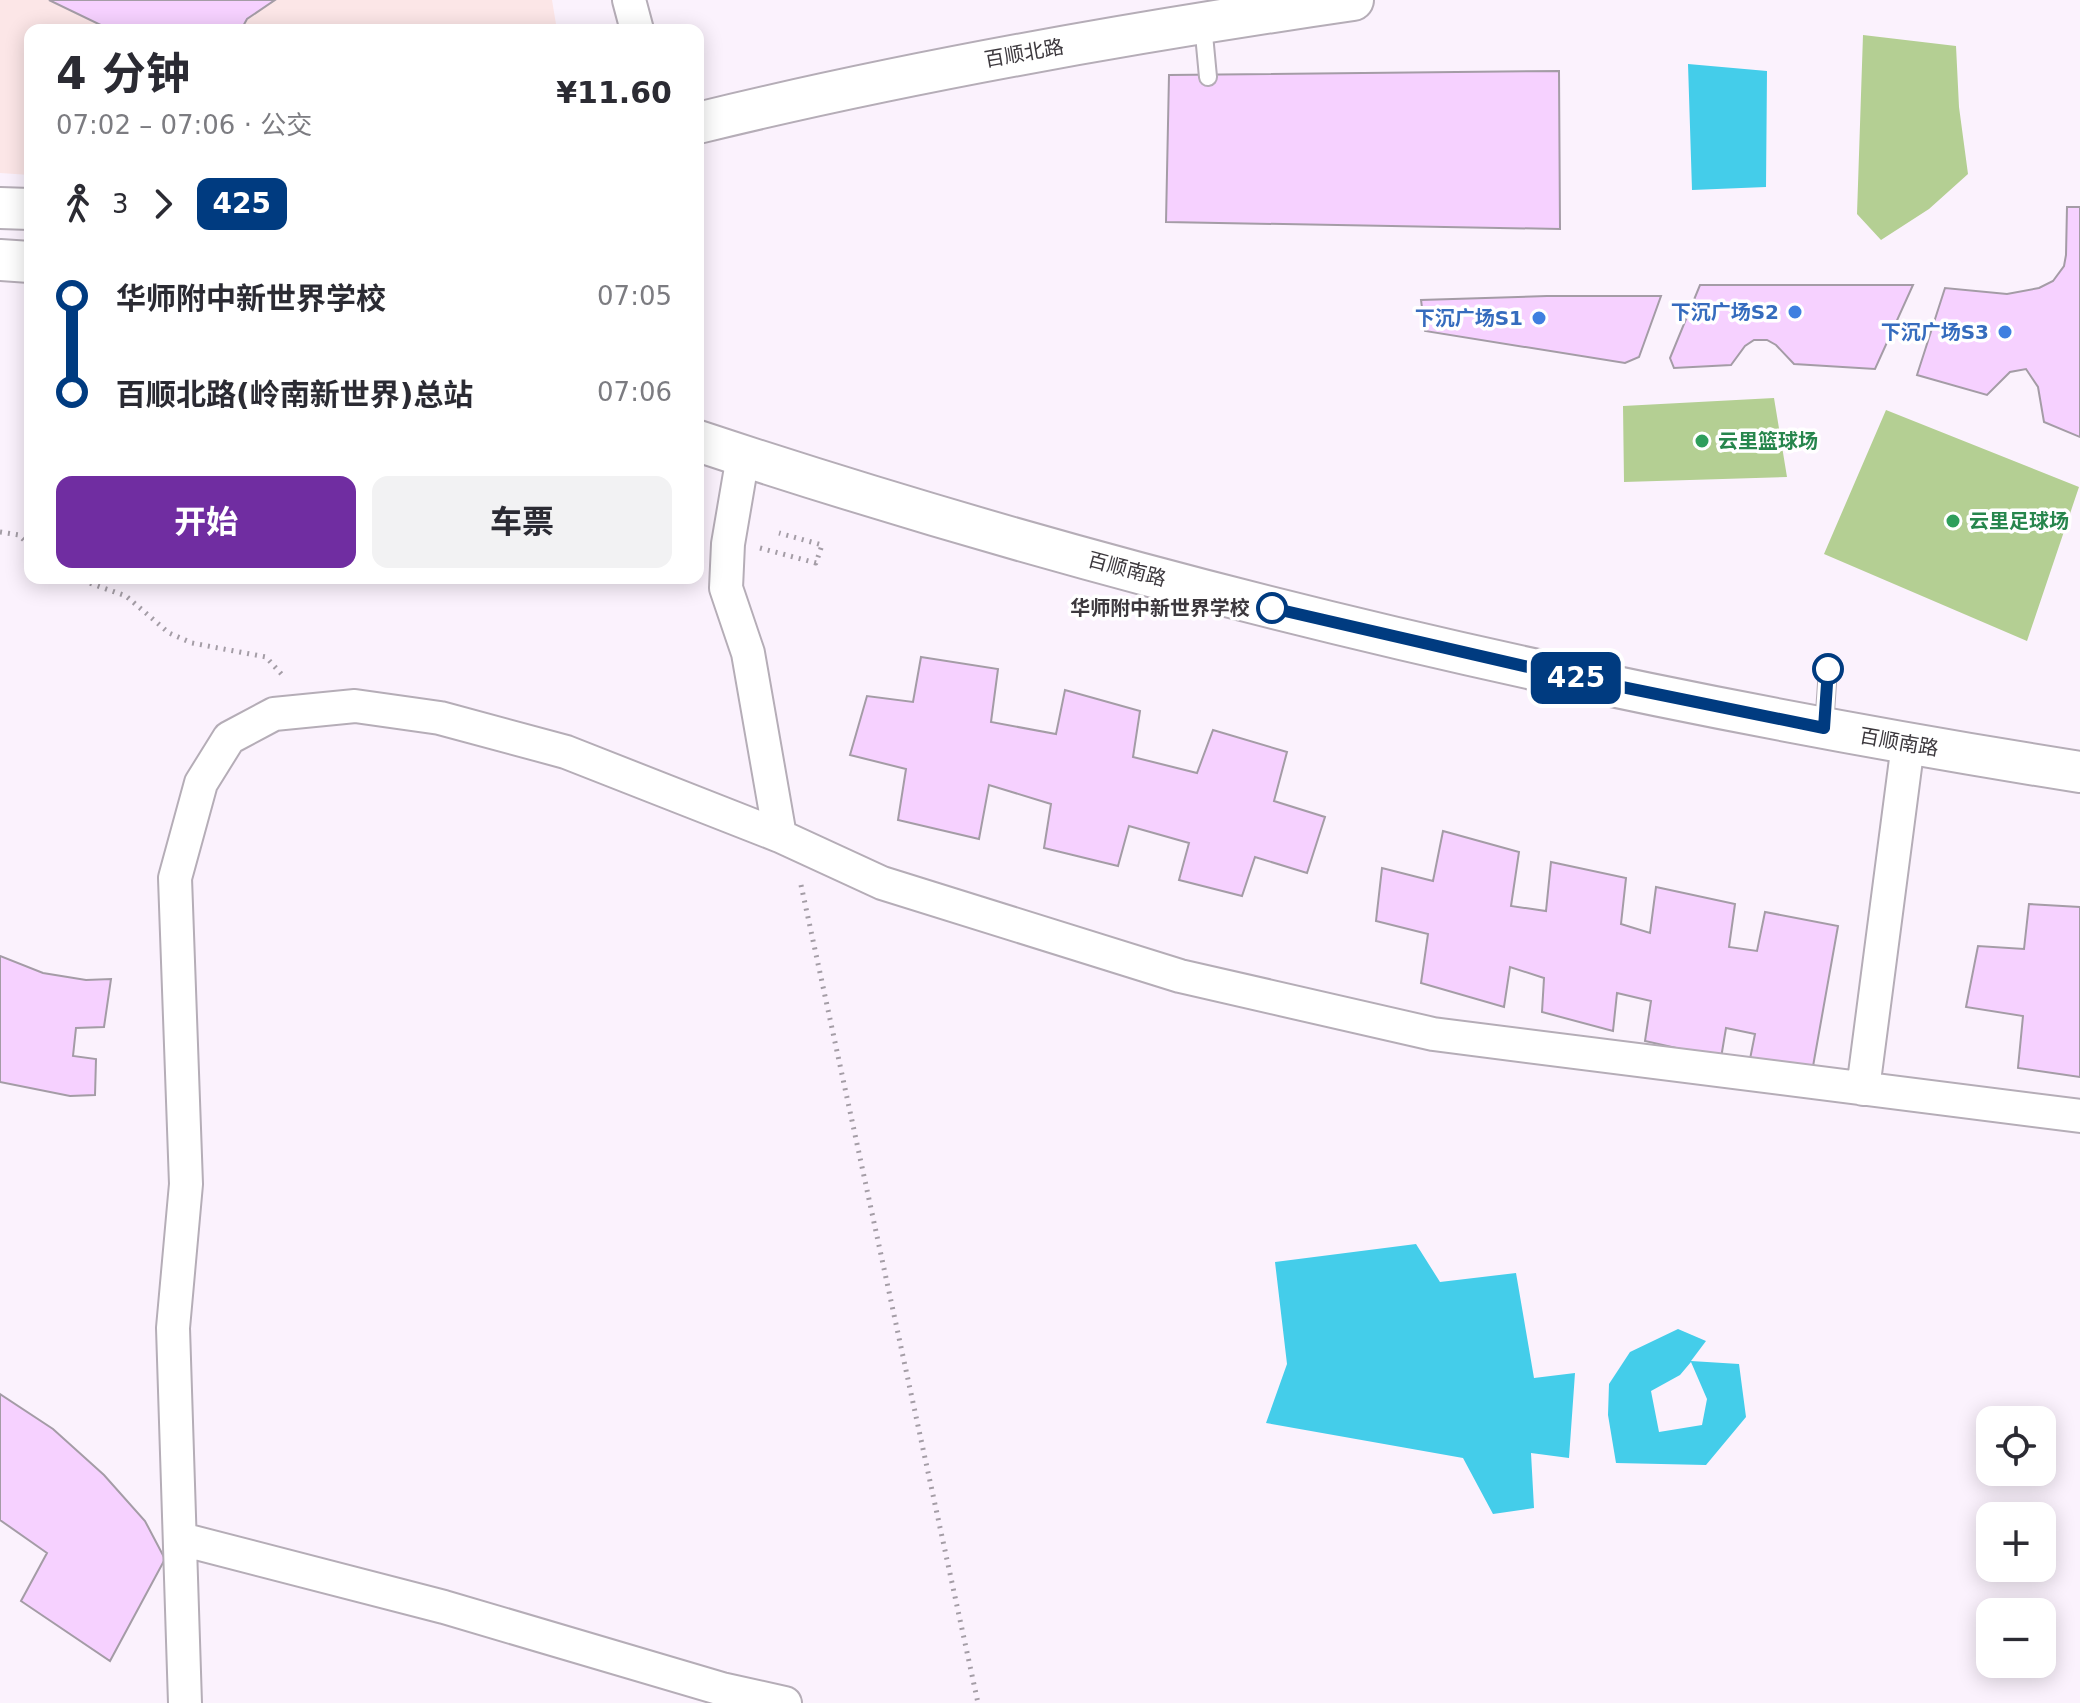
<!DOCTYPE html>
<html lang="zh">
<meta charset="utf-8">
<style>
body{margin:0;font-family:"DejaVu Sans","Noto Sans SC",sans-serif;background:#f2f2f3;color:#2b2b33;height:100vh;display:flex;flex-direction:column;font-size:30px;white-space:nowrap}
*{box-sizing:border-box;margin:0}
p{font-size:26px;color:#7c7c81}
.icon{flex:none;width:44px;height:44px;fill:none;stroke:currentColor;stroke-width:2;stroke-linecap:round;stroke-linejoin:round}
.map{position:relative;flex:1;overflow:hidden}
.drawer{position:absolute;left:24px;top:24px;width:680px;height:560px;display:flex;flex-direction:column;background:#fff;border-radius:16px;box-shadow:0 4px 20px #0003}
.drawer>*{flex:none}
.badge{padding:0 16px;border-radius:12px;font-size:28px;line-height:52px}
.buttons{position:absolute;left:1976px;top:1406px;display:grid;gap:16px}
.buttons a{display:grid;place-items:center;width:80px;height:80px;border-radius:16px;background:#fff;box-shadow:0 4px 20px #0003;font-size:40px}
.map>.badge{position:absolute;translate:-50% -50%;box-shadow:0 0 0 4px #fff}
.legs{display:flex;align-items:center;gap:12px;height:88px;padding:0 32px;font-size:26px}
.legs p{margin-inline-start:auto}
.headline{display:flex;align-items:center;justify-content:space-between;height:136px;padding:0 32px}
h1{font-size:44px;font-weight:700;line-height:60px}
.primary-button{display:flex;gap:16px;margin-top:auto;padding:16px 32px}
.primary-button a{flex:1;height:92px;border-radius:16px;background:#702da1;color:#fff;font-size:32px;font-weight:700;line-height:92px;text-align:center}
.primary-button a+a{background:#f2f2f3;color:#2b2b33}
ul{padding:0 32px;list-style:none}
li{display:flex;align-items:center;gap:28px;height:96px;font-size:30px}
li i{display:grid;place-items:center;width:12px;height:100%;margin:0 10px;background:currentColor}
li i::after{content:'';width:20px;height:20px;margin:-10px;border:6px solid;border-radius:50%;background:#fff}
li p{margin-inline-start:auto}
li:first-child i{background:linear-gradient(#0000 50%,currentColor 0)}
li:last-child i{background:linear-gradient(currentColor 50%,#0000 0)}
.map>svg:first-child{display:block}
.commercial{fill:#fce6e7}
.green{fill:#b4cf93}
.water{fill:#44cdea;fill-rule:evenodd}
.building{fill:#f6d1ff;stroke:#a49ca6;stroke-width:2}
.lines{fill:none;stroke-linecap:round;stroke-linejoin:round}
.service-casing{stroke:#b5adb7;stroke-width:20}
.minor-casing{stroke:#b5adb7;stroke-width:36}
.tertiary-casing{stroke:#b5adb7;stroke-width:44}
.path{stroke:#a49da6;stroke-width:5;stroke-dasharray:2 6;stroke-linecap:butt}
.service{stroke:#fff;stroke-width:16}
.minor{stroke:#fff;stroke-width:32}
.tertiary{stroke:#fff;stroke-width:40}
.line-1-casing{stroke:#fff;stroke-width:18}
.line-1{stroke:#003b80;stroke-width:12}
.shop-dot{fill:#3f7fe0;stroke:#fff;stroke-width:3}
.leisure-dot{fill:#2e9e5b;stroke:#fff;stroke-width:3}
.stop-1-dot{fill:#fff;stroke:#003b80;stroke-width:4}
.labels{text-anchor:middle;stroke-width:7;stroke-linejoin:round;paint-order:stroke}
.street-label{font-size:20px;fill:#3d393e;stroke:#fff}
.shop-label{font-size:20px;font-weight:bold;fill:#366cbe;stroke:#fff;text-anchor:end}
.leisure-label{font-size:20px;font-weight:bold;fill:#27864d;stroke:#fff;text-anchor:start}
.stop-label{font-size:20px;font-weight:bold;fill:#3d393e;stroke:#fff;text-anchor:end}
</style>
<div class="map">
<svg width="2080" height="1703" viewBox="0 0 2080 1703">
<rect width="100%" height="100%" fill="#fbf2fd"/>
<!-- commercial -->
<path class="commercial" d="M0,0H552L556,24L550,30H30V175L0,173Z"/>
<!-- green -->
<path class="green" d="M1863,35L1956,46L1959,107L1968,174L1929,209L1881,240L1857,214Z
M1774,398L1787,477L1624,482L1623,406Z
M1886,410L2079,487L2027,641L1824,554Z"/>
<!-- water -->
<path class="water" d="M1688,64L1767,71L1766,187L1692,190Z
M1416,1244L1440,1282L1516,1273L1534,1378L1575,1373L1569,1458L1531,1453L1534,1508L1493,1514L1463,1458L1266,1423L1287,1364L1275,1262Z
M1678,1329L1706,1341L1691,1361L1739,1364L1746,1417L1706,1465L1616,1463L1608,1415L1609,1384L1630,1352ZM1691,1362L1707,1399L1702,1425L1659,1432L1651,1391L1680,1375Z"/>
<!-- building -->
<path class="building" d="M49,0H275L247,19L241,30H111Z
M1559,71L1560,229L1166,222L1169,75Z
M2067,207H2080V437L2044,422L2038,387L2026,369L2010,372L1987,395L1917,375L1945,288L2007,294L2039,288L2053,281L2064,266L2066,255Z
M1700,285H1913L1875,369L1794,364L1776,345L1767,340H1754L1745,346L1731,365L1674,368L1670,358Z
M1547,296H1661L1639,357L1625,363L1425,331L1421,300Z
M921,657L998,669L991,722L1056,734L1065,690L1140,711L1133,757L1197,773L1213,730L1287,752L1274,801L1325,817L1307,873L1255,857L1242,896L1179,880L1189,843L1129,826L1118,866L1044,848L1051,804L989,785L979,839L898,820L906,769L850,755L867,696L913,702Z
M1443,831L1519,852L1511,906L1546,911L1551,862L1626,878L1621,924L1650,933L1656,887L1735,904L1729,947L1757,951L1765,912L1838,926L1812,1072L1750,1059L1755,1034L1726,1028L1721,1058L1645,1041L1651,1001L1617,993L1613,1031L1542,1012L1544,978L1510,967L1504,1007L1421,983L1428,934L1376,921L1382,868L1433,881Z
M2029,904L2080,907V1077L2018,1068L2023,1016L1966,1007L1978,946L2024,949Z
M0,956L43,973L86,980L111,979L104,1027L76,1028L73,1056L96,1059L95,1095L70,1096L0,1082Z
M0,1394L53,1429L104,1475L145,1521L165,1559L110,1661L21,1601L47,1553L0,1520Z"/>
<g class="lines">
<!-- service casing -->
<g class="service-casing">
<path id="service" d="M1203,24L1208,77
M1824,727L1828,669"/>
</g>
<!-- minor casing -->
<g class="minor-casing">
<path id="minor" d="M629,0L637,30
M743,456L728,544L726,588L748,653L780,836
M1863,1089L1908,744
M181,1539L444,1607L722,1689L785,1703
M185,1703L173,1328L186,1184L175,878L201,783L229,738L274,714L355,706L440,718L566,752L780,836L882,883L1180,976L1433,1034L2080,1116"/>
</g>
<!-- tertiary casing -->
<g class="tertiary-casing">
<path id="tertiary" d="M698,123C914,70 1133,32 1353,0
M0,208L30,209
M0,260L30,262
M698,441C1148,590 1612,698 2080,772"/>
</g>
<!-- path -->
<path class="path" d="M0,532L19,535L30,546
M760,548L816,563L822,545L779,533
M75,578L126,596L169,633L192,643L266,657L285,678
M801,885L978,1703"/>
<!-- service -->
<use href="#service" class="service"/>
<!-- minor -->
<use href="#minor" class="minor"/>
<!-- tertiary -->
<use href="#tertiary" class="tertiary"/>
</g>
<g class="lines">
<!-- line-1 casing -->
<g class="line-1-casing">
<path id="line-1" d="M1272,608L1563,675L1824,728L1828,669"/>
</g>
<!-- line-1 -->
<use href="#line-1" class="line-1"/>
</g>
<!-- markers -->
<g class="shop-dot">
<circle cx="1795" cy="312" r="8"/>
<circle cx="1539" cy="318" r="8"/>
<circle cx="2005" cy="332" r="8"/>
</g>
<g class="leisure-dot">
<circle cx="1702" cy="441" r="8"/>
<circle cx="1953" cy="521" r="8"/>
</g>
<g class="stop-1-dot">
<circle cx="1272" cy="608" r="14"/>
<circle cx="1828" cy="669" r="14"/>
</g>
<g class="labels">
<!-- street labels -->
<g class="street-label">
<text transform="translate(1024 53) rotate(-10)" y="7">百顺北路</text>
<text transform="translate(1127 569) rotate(15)" y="7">百顺南路</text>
<text transform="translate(1899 742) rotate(10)" y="7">百顺南路</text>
</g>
<!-- shop labels -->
<g class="shop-label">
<text x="1779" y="319">下沉广场S2</text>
<text x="1523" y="325">下沉广场S1</text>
<text x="1989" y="339">下沉广场S3</text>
</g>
<!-- leisure labels -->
<g class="leisure-label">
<text x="1718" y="448">云里篮球场</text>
<text x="1969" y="528">云里足球场</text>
</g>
<!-- stop labels -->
<g class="stop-label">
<text x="1250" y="615">华师附中新世界学校</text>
</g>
</g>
</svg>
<div class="buttons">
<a><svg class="icon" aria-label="locate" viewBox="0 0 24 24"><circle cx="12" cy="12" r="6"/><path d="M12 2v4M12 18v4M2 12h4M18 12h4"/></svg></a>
<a>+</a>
<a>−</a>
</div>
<b class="badge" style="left:1576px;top:678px;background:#003b80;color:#fff">425</b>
<section class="drawer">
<div class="headline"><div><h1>4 分钟</h1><p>07:02 – 07:06 · 公交</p></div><b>¥11.60</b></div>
<div class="legs"><svg class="icon" aria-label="walk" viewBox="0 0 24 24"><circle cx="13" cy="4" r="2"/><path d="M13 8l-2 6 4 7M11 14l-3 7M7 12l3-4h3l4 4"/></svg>3<svg class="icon" aria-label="forward" viewBox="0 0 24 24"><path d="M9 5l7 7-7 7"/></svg><b class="badge" style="background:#003b80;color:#fff">425</b></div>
<ul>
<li><i style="color:#003b80"></i><b>华师附中新世界学校</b><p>07:05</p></li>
<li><i style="color:#003b80"></i><b>百顺北路(岭南新世界)总站</b><p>07:06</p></li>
</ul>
<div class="primary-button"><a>开始</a><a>车票</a></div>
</section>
</div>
